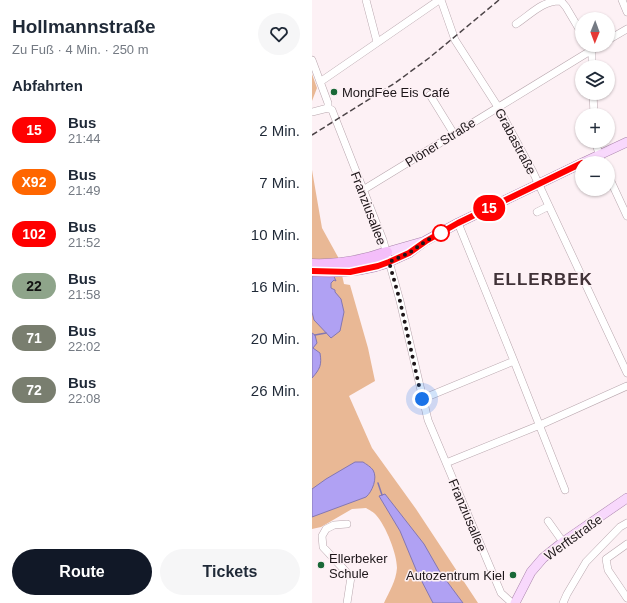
<!DOCTYPE html>
<html lang="de">
<meta charset="utf-8">
<style>
body{margin:0;font-family:Arial,sans-serif;background:#f6f6f7;color:#1f2937;height:100vh;display:flex;flex-direction:column;font-size:15px;white-space:nowrap}
*{box-sizing:border-box;margin:0}
p{font-size:13px;color:#747a83}
.icon{flex:none;width:22px;height:22px;fill:none;stroke:currentColor;stroke-width:2;stroke-linecap:round;stroke-linejoin:round}
.map{position:relative;flex:1;overflow:hidden}
.details{display:flex;flex-direction:column;background:#fff;width:312px}
.details>*{flex:none}
.badge{padding:0 8px;border-radius:13px;font-size:14px;line-height:26px}
.needle{width:26px;rotate:181deg}
.tools{position:absolute;left:263px;top:12px;display:grid;gap:8px}
.tools a{display:grid;place-items:center;width:40px;height:40px;border-radius:50%;background:#fff;box-shadow:0 1px 3px #0004;font-size:20px}
.you{position:absolute;width:20px;height:20px;margin:-10px;border:3px solid #fff;border-radius:50%;background:#1a73e8;box-shadow:0 0 0 6px #1a73e833}
.map>.badge{position:absolute;translate:-50% -50%;box-shadow:0 0 0 2px #fff}
h2{padding:0 12px;font-size:15px;line-height:36px}
.round{display:grid;place-items:center;flex:none;width:42px;height:42px;border-radius:21px;background:#f6f6f7}
.head{display:flex;align-items:center;justify-content:space-between;height:68px;padding:0 12px}
h1{font-size:19px;font-weight:700;line-height:30px}
.cta{display:flex;gap:8px;margin-top:auto;padding:8px 12px}
.cta a{flex:1;height:46px;border-radius:24px;background:#111827;color:#fff;font-size:16px;font-weight:700;line-height:46px;text-align:center}
.cta a+a{background:#f6f6f7;color:#1f2937}
ul{padding:0;list-style:none}
li{display:flex;align-items:center;gap:12px;height:52px;padding:0 12px}
li div{flex:1}
li b{display:block;font-size:15px}
li em{font-style:normal}
li .badge{min-width:44px;font-weight:700;text-align:center}
main{display:flex;flex:1;min-height:0}
.map>svg:first-child{display:block}
.green{fill:#e9b895}
.water{fill:#b0a1f3;stroke:#8477b2}
.lines{fill:none;stroke-linecap:round;stroke-linejoin:round}
.stream{stroke:#8477b2;stroke-width:1.5}
.minor-casing{stroke:#b9a7ae;stroke-width:8}
.major-casing{stroke:#a983ab;stroke-width:10}
.highway-casing{stroke:#a983ab;stroke-width:11}
.minor{stroke:#fff;stroke-width:7}
.major{stroke:#f8d8fc;stroke-width:9}
.highway{stroke:#f4befa;stroke-width:10}
.rail{stroke:#4c4447;stroke-width:1.5;stroke-dasharray:6 3;stroke-linecap:butt}
.line-casing{stroke:#fff;stroke-width:9}
.line{stroke:#f00;stroke-width:6}
.walk{stroke:#1d1619;stroke-width:4;stroke-dasharray:0 7.2}
.poi-dot{fill:#196837;stroke:#fdf1f5;stroke-width:1.5}
.stop-dot{fill:#fff;stroke:#f00;stroke-width:2}
.labels{text-anchor:middle;stroke-width:3;stroke-linejoin:round;paint-order:stroke}
.poi-label{font-size:13px;fill:#1d1619;stroke:#fdf1f5;text-anchor:start}
.street-label{font-size:13px;fill:#1d1619;stroke:#fdf1f5}
.district-label{font-size:17px;font-weight:bold;letter-spacing:1px;fill:#403237;stroke:#fdf1f5}
</style>
<main>
<section class="details">
<div class="head"><div><h1>Hollmannstraße</h1><p>Zu Fuß · 4 Min. · 250 m</p></div><a class="round"><svg class="icon" aria-label="heart" viewBox="0 0 24 24"><path d="M12 20l-8-8c-3-5 5-10 8-4 3-6 11-1 8 4z"/></svg></a></div>
<h2>Abfahrten</h2>
<ul>
<li><span class="badge" style="background:#f00;color:#fff">15</span><div><b>Bus</b><p>21:44</p></div><em>2 Min.</em></li>
<li><span class="badge" style="background:#f60;color:#fff">X92</span><div><b>Bus</b><p>21:49</p></div><em>7 Min.</em></li>
<li><span class="badge" style="background:#f00;color:#fff">102</span><div><b>Bus</b><p>21:52</p></div><em>10 Min.</em></li>
<li><span class="badge" style="background:#8ea48a;color:#111">22</span><div><b>Bus</b><p>21:58</p></div><em>16 Min.</em></li>
<li><span class="badge" style="background:#797e6f;color:#fff">71</span><div><b>Bus</b><p>22:02</p></div><em>20 Min.</em></li>
<li><span class="badge" style="background:#797e6f;color:#fff">72</span><div><b>Bus</b><p>22:08</p></div><em>26 Min.</em></li>
</ul>
<div class="cta"><a>Route</a><a>Tickets</a></div>
</section>
<div class="map">
<svg width="315" height="603" viewBox="0 0 315 603">
<rect width="100%" height="100%" fill="#fdf1f5"/>
<!-- green -->
<path class="green" d="M0,74L5,88L0,101Z
M0,170L10,228L26,257L32,284L38,285L56,348L63,381L37,396L60,448L104,509L166,603H72C77,592 84,581 85,568C85,554 74,526 64,515C62,512 57,510 54,508L40,509L9,527L0,529Z"/>
<!-- water -->
<path class="water" d="M16,263L24,281L22,280L19,283V288L23,290V292L29,299L32,312L28,331L19,338L2,320L0,312V273Z
M0,333L3,335L5,343L1,348L8,353C10,365 8,369 0,378Z
M43,462H51C54,464 59,467 61,470C66,478 60,492 54,497L0,517V489L14,479Z
M73,494L112,544L128,572L151,603H121L105,572L88,531L67,496Z"/>
<g class="lines">
<!-- stream -->
<path class="stream" d="M3,335L14,333
M66,483L70,495"/>
<!-- minor casing -->
<g class="minor-casing">
<path id="minor" d="M54,0L65,42
M129,0L143,40L186,107L221,172L315,373
M310,0L315,12
M204,24C218,15 231,0 249,1L254,7L270,34
M296,40L315,29
M277,45L280,50V67
M0,60L16,103V108L20,110L71,240L88,301L116,420L189,593L200,603
M8,82L127,0
M281,93L282,115
M118,95L142,134
M0,112L16,108
M283,141L290,163
M296,175L315,216
M51,190L288,45
M225,212L237,206
M146,223L202,361L253,490
M110,399L202,361
M134,463L228,425L315,386
M236,521L251,542
M35,524L22,525L14,529L10,536L11,547L39,577L35,603
M315,544L294,559L296,570L315,598
M251,603L255,594L274,562L308,527L315,523"/>
</g>
<!-- major casing -->
<g class="major-casing">
<path id="major" d="M270,163L315,142
M75,252L110,242
M77,262L97,253L113,241L146,223L270,163
M203,603L219,572L231,558L251,542L315,498"/>
</g>
<!-- highway casing -->
<g class="highway-casing">
<path id="highway" d="M0,264C26,265 50,261 75,252
M0,271C27,273 52,271 77,262"/>
</g>
<!-- minor -->
<use href="#minor" class="minor"/>
<!-- major -->
<use href="#major" class="major"/>
<!-- highway -->
<use href="#highway" class="highway"/>
<!-- rail -->
<path class="rail" d="M0,135L83,83L117,58L187,0"/>
</g>
<g class="lines">
<!-- line casing -->
<g class="line-casing">
<path id="line" d="M0,271L38,272L66,266L77,262L97,253L114,241L146,223L270,163"/>
</g>
<!-- line -->
<use href="#line" class="line"/>
<!-- walk -->
<path class="walk" d="M110,399L88,301L77,262L97,253L114,241L129,233"/>
</g>
<!-- markers -->
<g class="poi-dot">
<circle cx="22" cy="92" r="4"/>
<circle cx="9" cy="565" r="4"/>
<circle cx="201" cy="575" r="4"/>
</g>
<circle class="stop-dot" cx="129" cy="233" r="8"/>
<g class="labels">
<!-- poi labels -->
<g class="poi-label">
<text x="30" y="97">MondFee Eis Café</text>
<text x="17" y="563">Ellerbeker<tspan x="17" dy="15">Schule</tspan></text>
<text x="193" y="580" text-anchor="end">Autozentrum Kiel</text>
</g>
<!-- street labels -->
<g class="street-label">
<text transform="translate(204 141) rotate(62)" y="5">Grabastraße</text>
<text transform="translate(128 142) rotate(-32)" y="5">Plöner Straße</text>
<text transform="translate(57 208) rotate(69)" y="5">Franziusallee</text>
<text transform="translate(156 515) rotate(67)" y="5">Franziusallee</text>
<text transform="translate(261 537) rotate(-36)" y="5">Werftstraße</text>
</g>
<!-- district labels -->
<g class="district-label">
<text x="231" y="285">ELLERBEK</text>
</g>
</g>
</svg>
<div class="tools">
<a><svg class="needle" viewBox="-14 -14 28 28"><path d="M0-13l5 13h-10z" fill="#e53935"/><path d="M0 13l5-13h-10z" fill="#747a83"/></svg></a>
<a><svg class="icon" aria-label="layers" viewBox="0 0 24 24"><path d="M12 4l9 5-9 5-9-5zM3 14l9 5 9-5"/></svg></a>
<a>+</a>
<a>−</a>
</div>
<div class="you" style="left:110px;top:399px"></div>
<b class="badge" style="left:177px;top:208px;background:#f00;color:#fff">15</b>
</div>
</main>
